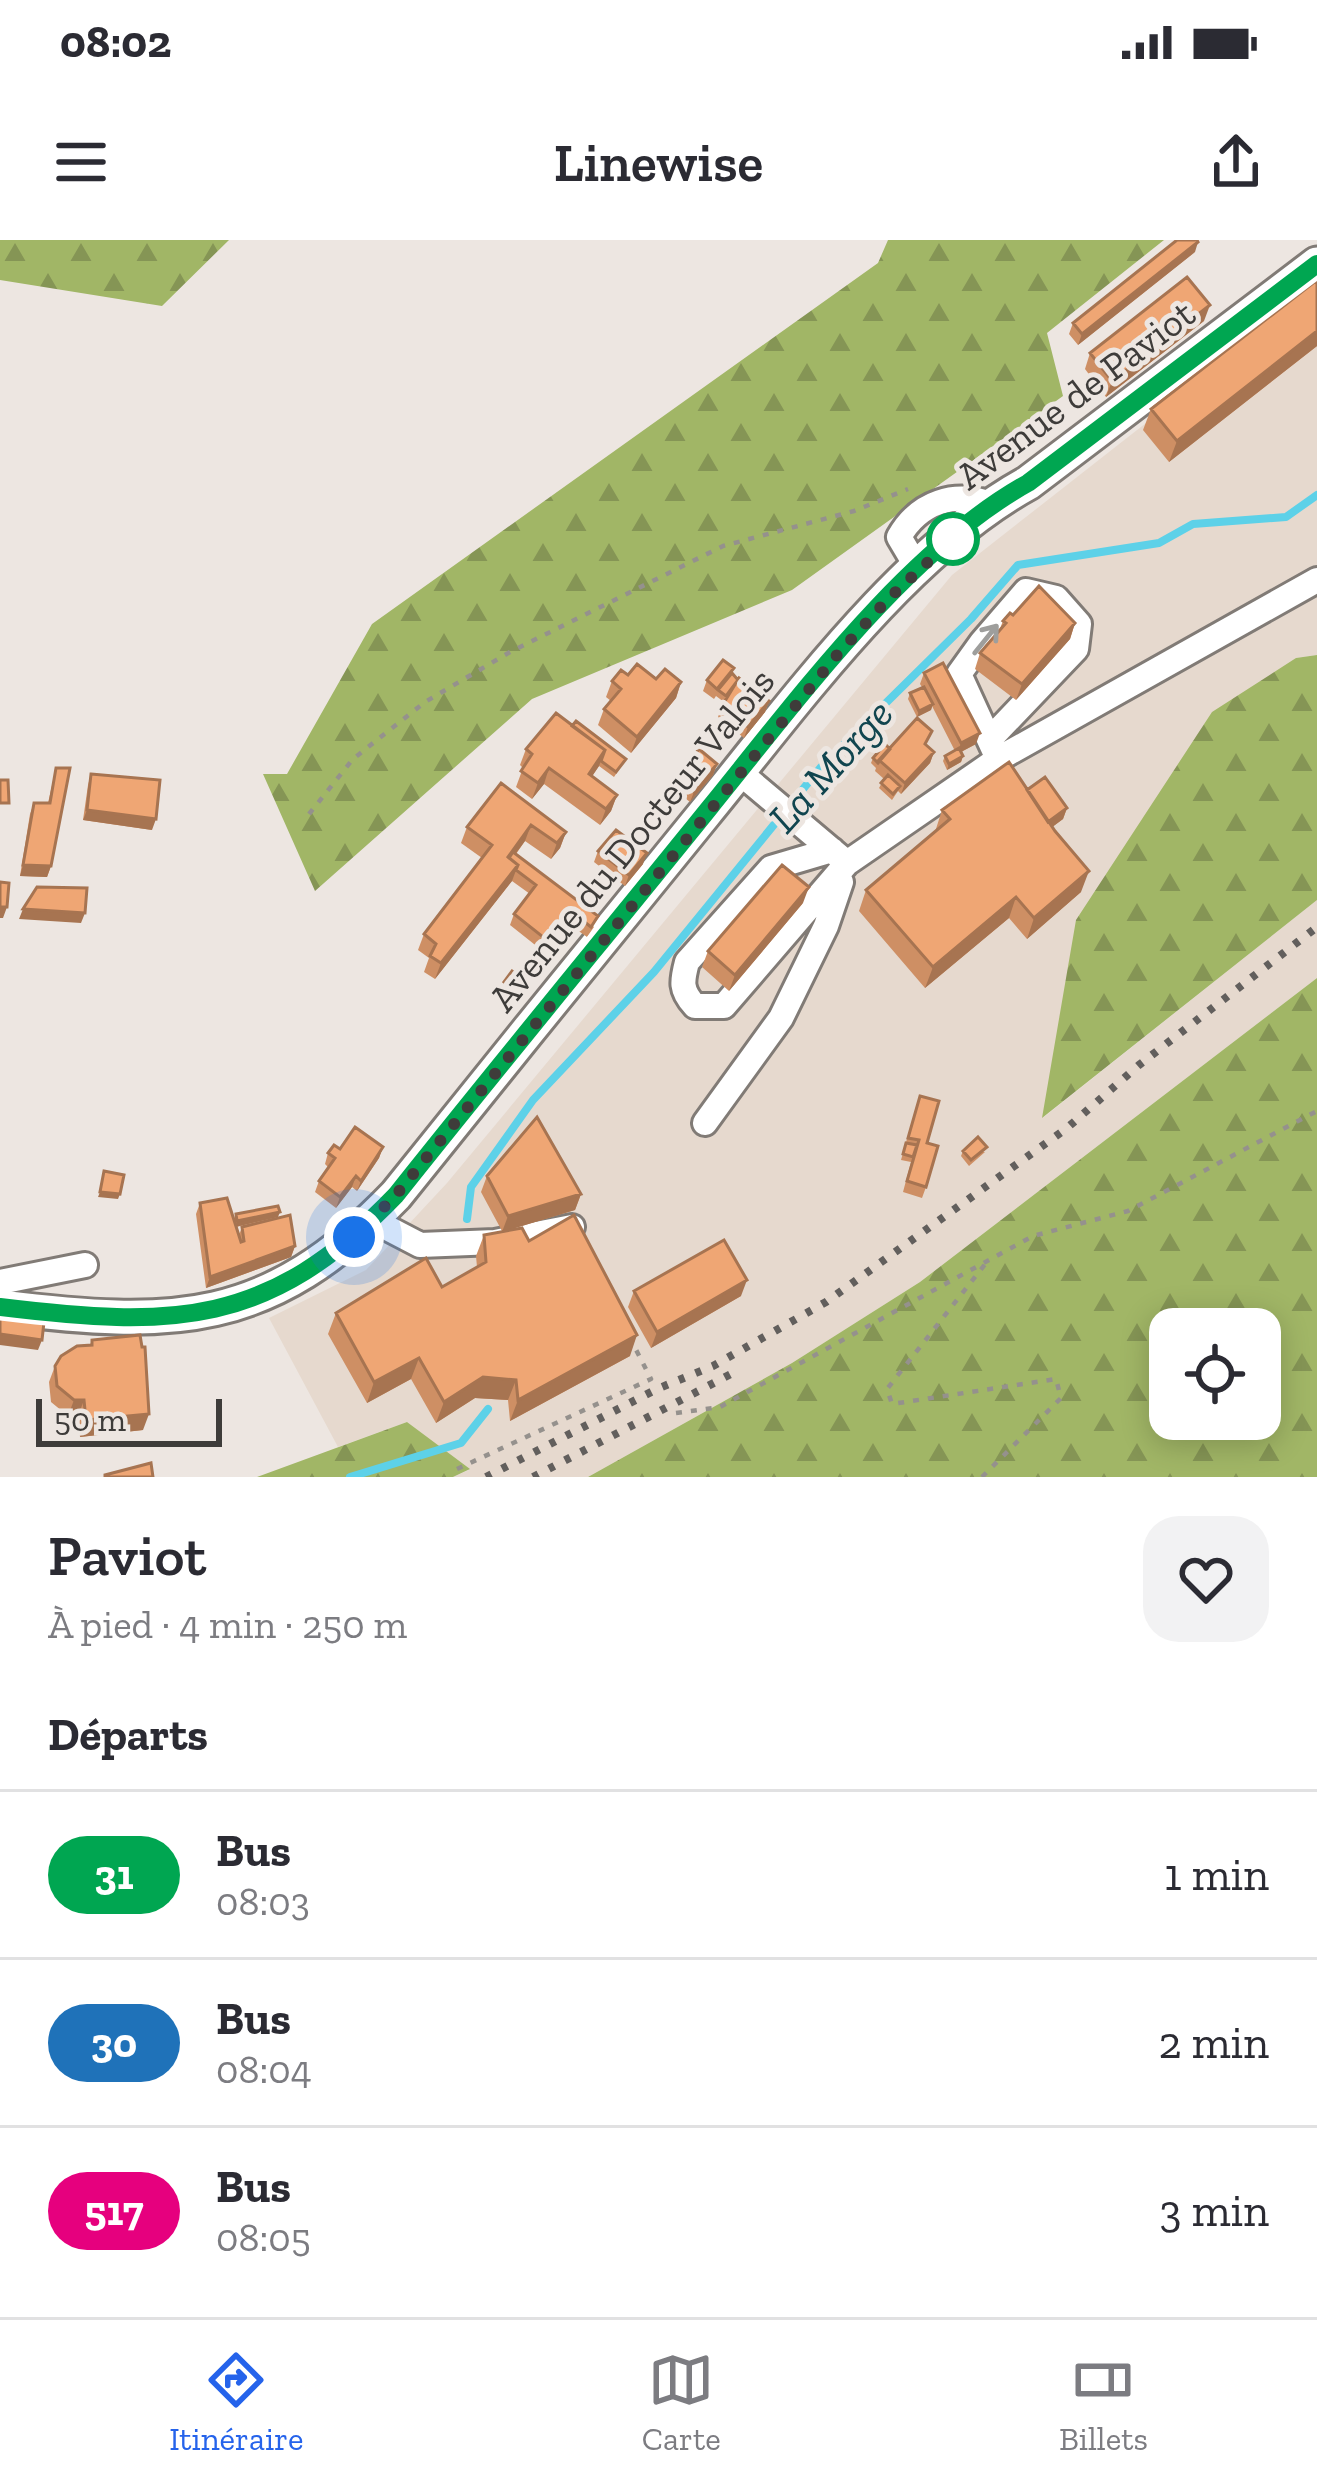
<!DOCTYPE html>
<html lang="fr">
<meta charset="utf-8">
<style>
body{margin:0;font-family:"Zilla Slab",serif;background:#f2f2f3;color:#2b2b33;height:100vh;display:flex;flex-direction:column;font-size:45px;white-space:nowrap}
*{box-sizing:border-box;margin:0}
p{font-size:39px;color:#7c7c81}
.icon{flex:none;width:66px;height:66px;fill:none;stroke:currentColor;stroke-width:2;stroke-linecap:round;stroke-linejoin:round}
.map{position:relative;height:1237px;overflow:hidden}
.details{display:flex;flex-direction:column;background:#fff;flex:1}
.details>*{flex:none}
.badge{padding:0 24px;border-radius:39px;font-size:42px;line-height:78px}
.tools{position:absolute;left:1149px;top:1068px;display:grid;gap:24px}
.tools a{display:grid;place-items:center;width:132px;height:132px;border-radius:24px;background:#fff;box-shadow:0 6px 30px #0003;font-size:60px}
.scale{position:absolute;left:36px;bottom:30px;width:186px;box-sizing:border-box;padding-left:12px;border:6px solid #3e3c3a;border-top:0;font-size:33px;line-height:42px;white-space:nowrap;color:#3e3c3a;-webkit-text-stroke:9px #ede6e1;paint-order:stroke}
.you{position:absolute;width:60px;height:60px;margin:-30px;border:9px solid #fff;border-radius:50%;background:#1a73e8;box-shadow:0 0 0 18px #1a73e833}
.map>.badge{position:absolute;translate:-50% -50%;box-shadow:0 0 0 6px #fff}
h2{padding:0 48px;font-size:45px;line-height:108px}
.round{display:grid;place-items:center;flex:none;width:126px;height:126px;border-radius:36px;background:#f2f2f3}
.summary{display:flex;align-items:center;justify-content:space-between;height:204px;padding:0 48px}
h1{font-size:57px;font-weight:600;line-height:90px}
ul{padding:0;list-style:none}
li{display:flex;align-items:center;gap:36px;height:168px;padding:0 48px;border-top:3px solid #e1e1e2}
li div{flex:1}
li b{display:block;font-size:45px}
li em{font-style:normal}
li .badge{min-width:132px;font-weight:700;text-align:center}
.status{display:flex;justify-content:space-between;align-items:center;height:84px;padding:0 60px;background:#fff;direction:ltr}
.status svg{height:33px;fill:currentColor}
header{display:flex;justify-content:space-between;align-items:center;height:156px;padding:0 48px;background:#fff;font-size:54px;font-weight:600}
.tabs{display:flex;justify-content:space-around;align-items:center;height:168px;border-top:3px solid #e1e1e2;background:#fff;font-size:33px;color:#7c7c81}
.tabs a{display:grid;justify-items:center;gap:6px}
.tabs .active{color:#2563eb}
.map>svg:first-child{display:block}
.built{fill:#e6d9ce}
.forest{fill:url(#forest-firs);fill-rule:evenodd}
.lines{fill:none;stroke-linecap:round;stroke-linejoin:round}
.stream{stroke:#5dd1e8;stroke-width:8}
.minor-casing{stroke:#817b76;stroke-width:30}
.major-casing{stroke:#817b76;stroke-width:39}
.path{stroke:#95918d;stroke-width:4.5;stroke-dasharray:6 9;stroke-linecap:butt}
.minor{stroke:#fff;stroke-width:24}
.major{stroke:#fff;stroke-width:33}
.rail{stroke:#625f5d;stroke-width:8;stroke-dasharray:6 12;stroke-linecap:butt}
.wall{fill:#ce8f64}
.shaded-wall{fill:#a77451}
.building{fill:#efa674;stroke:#a77451;stroke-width:3}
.oneway{stroke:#9e9e9c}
.line-casing{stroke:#fff;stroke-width:27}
.line{stroke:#00a651;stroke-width:18}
.walk{stroke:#3e3c3a;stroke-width:12;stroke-dasharray:0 21.6}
.stop-dot{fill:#fff;stroke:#00a651;stroke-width:6}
.labels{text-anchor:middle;stroke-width:10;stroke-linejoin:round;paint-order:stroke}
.street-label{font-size:39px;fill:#3e3c3a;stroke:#ede6e1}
.water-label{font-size:42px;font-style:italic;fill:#10454f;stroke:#ede6e1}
</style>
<div class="status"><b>08:02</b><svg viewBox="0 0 49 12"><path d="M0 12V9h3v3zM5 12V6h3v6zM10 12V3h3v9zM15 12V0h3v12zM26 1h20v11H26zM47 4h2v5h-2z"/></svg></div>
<header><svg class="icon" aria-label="menu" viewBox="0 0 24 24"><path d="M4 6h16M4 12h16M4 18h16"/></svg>Linewise<svg class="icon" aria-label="share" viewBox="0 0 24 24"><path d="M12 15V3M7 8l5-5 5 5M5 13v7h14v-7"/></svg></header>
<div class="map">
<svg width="1317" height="1237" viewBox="0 0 1317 1237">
<defs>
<pattern id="forest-firs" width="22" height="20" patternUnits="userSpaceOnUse" patternTransform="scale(3)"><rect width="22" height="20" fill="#a1b666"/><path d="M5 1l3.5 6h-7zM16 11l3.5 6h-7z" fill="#859555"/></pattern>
</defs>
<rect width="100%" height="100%" fill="#ede6e1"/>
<!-- built -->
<path class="built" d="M1317,49V415L1296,418L1044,877L1317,660V738L920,1042L792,1123L588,1237H453L469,1230L407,1182L338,1207L269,1078L366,1030L447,943L952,335Z"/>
<!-- forest -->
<path class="forest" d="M0,0H229L162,66L0,40Z
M888,0H1164L1047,93L1063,156L792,350L532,459L315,651L263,534H287L372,384L878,23Z
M1317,415V660L1042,878L1076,680L1212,472L1296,418Z
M1317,738V1237H588L792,1123L920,1042ZM1170,1089H1260V1179H1170Z
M407,1182L470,1229L453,1237H257Z"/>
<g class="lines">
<!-- stream -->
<path class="stream" d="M467,979L471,947L533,860L654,732L821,527L971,379L1018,325L1159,303L1193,284L1286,277L1317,255
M350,1237L461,1203L488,1169"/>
<!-- minor casing -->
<g class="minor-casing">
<path id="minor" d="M918,329L899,297C919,262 955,250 993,265
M998,519L1317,340
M739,532L847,623L998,519L959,434L982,402L1026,351L1056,358L1079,384L1076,409L990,499
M832,610L771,628L687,722C682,741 680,750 695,766H724L847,623
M705,883L781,778L826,686L841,642
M372,980L420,1005L495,1002L572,987
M0,1042L85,1025"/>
</g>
<!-- major casing -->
<g class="major-casing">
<path id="major" d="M0,1067C173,1088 268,1088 396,955C498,827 602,700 705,573C794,464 904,311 1028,243L1317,24"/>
</g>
<!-- path -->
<path class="path" d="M309,574L353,519L425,462L510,412L723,306L854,271L908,249
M676,1173L720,1167L1033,996L1128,971L1317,871
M457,1229L651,1139L631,1100
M982,1237L1061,1158L1056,1139L892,1164L887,1149L986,1023"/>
<!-- minor -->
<use href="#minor" class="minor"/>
<!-- major -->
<use href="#major" class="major"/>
<!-- rail -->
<path class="rail" d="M486,1237L657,1149L713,1126L826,1062L1067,888L1139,825L1317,687
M533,1237L731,1134"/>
</g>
<!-- wall -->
<path class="wall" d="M1195,12L1078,105L1069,94L1073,83Z
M1317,40V106L1169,222L1143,190L1151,169Z
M1204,81L1106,157L1085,129L1090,113Z
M1013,375L1075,383L1070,399L1016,460L975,429L980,413L999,391L1003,381Z
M734,428L732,433L738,440L769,461L765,472L744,498L718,477L724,462L716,456L714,459L703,451L707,440Z
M924,433L976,504L961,512L963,516L961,522L947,530L943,521L945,516L955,511L932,466L931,470L917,477L908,459L910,453L922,447L920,444Z
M628,435L681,442L676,458L631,513L598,485L604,469L611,461L606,457L612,441Z
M572,486L626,519L614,537L599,526L592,536L617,555L611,571L600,585L544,544L532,559L516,547L523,528L520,525L526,509Z
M926,505L934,512L930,523L901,554L898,551L892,560L879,548L884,539L875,531L876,528L871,523L873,518L890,509Z
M717,524L713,535L690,562L672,548L676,537Z
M56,528L51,626L47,637L20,636L30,574L34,563H48Z
M91,534L152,590L83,580L88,545Z
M501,543L566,592L560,608L551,619L525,601L516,614L594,687L587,697L573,687L549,716L510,685L514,674L530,654L512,641L435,739L424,732L429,718L418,710L424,694L482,618L461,603L467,587Z
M1027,550L1067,568L1063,579L1052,587L1081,652L1027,699L1009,678L925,748L859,671L866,650L935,592L942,570Z
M598,611L643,624L625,646L594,622Z
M803,663L729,751L702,727L708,711Z
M916,867L927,903L926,947L922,958L903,952L911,922L901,920Z
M383,907L379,918L357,951L352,947L336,968L315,952L319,941L328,927L325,924L328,913L340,909Z
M963,911L985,912L969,926L961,916Z
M487,936L581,954L575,970L508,990L529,1001L630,1116L510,1181L508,1160L475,1158L436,1183L411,1139L367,1163L328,1094L336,1073L442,1047L477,1027L476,1016L484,995L502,991L481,952Z
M200,963L234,979L236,974L278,977L236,987L239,995L242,987L295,1006L291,1017L206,1048L196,974Z
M634,1051L741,1056L651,1108L628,1067Z
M92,1100L143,1190L80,1197L78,1176H68L51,1162L49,1142L55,1126L90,1105Z"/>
<!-- shaded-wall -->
<path class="shaded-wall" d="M1198,2L1195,12L1078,105L1082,94Z
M1210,65L1204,81L1106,157L1112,141Z
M1317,91V106L1169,222L1177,201Z
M1075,383L1070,399L1016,460L1022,444Z
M681,442L676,458L631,513L637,497Z
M769,461L765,472L744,498L748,487Z
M933,464L931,470L917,477L919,471Z
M980,493L976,504L957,514L961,503Z
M605,510L599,526L583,550L589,534Z
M934,512L930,523L901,554L905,543Z
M963,516L961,522L947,530L949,524Z
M717,524L713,535L690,562L694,552Z
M549,528L544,544L532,559L538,543Z
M617,555L611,571L600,585L606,569Z
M1067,568L1063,579L1043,594L1047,583Z
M87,570L156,579L152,590L83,580Z
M531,585L525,601L508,624V617Z
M566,592L560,608L551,619L557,603Z
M647,613L643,624L625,646L629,635Z
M23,625L51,626L47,637L20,636Z
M518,625L512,641L435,739L441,723Z
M1089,631L1081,652L1027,699L1034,678Z
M809,647L803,663L729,751L735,735Z
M1016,657L1009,678L925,748L933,727Z
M0,667H7L3,678H0Z
M23,669L85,673L81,683L19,679Z
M577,676L573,687L549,716L553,705Z
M383,907L379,918L357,951L361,941Z
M356,936L352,947L336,968L340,957Z
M100,952L120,954L118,959L98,957Z
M581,954L575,970L502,992L508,976Z
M280,972L278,977L235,987L237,981Z
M295,1006L291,1017L206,1048L210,1037Z
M747,1040L741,1056L651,1108L657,1092Z
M0,1094L42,1100L38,1110L0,1105Z
M637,1095L630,1116L510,1181L518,1160Z
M419,1118L411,1139L367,1163L374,1142Z
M483,1137L516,1140L508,1160L475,1158L436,1183L444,1162Z
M74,1160H84L78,1176H68Z
M149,1174L143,1190L80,1197L86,1180Z"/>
<!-- building -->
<path class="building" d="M1177,0H1197L1198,2L1082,94L1073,83Z
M1187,37L1210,65L1112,141L1090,113Z
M1317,40V91L1177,201L1151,169Z
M1039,346L1075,383L1022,444L980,413L1006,383L1003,381L1010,373L1013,375Z
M723,420L734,428L717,449L707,440Z
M943,423L980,493L961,503L924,433Z
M637,424L656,439L665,429L681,442L637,497L604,469L621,449L612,441L621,430L628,435Z
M732,433L738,440L726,456L718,450Z
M739,438L769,461L748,487L722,466Z
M924,447L933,464L919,471L910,453Z
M556,473L605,510L589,534L617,555L606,569L549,528L538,543L521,531L532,514L526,509Z
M917,478L932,491L925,504L934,512L905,543L879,520Z
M576,481L626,519L616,532L601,521L605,510L572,486Z
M885,504L890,509L878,523L873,518Z
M959,508L963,516L949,524L945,516Z
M699,509L717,524L694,552L676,537Z
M1009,522L1055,591L1089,631L1034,678L1016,657L933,727L866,650L950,579L942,570Z
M56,528H70L51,626L23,625L34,563H50Z
M91,534L160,540L156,579L87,570Z
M888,535L900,546L893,554L881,543Z
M1045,537L1067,568L1048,582L1027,550Z
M0,540H8L9,563H0Z
M501,543L566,592L557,603L531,585L508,617L518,625L441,723L430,716L436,704L424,694L492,605L467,587Z
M616,590L647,613L629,635L598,611Z
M513,612L598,676L591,687L577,676L553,705L514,674L536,645L516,630L518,625L509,618Z
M782,625L809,647L735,735L708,711Z
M0,642L9,643L7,667H0Z
M37,647L87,648L85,673L23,669Z
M512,731L519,736L511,747L504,742Z
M920,856L939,861L927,903L938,906L926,947L907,941L919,900L908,898Z
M537,877L581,954L508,976L487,936Z
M355,887L383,907L361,941L356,936L340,957L319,941L335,918L328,913L334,905L340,909Z
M978,897L987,907L971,920L963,911Z
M906,903L917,905L913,917L903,914Z
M104,931L124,935L120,954L100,952Z
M227,958L241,1002L244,1001L242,987L290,975L295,1006L210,1037L200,963Z
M278,966L280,972L237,981L236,974Z
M574,975L637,1095L518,1160L516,1140L483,1137L444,1162L419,1118L374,1142L336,1073L426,1018L442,1047L486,1022L484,995L522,988L529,1001Z
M724,1000L747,1040L657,1092L634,1051Z
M0,1077L44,1082L42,1100L0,1094Z
M140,1095L142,1107H145L149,1174L86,1180L84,1160H74L57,1146L55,1126L61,1116L77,1106L92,1105V1100Z
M151,1223L153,1237H105V1235Z"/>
<!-- one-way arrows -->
<defs><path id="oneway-shaft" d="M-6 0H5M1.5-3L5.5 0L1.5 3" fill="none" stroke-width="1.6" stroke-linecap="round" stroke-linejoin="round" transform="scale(3)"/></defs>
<use class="oneway" href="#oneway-shaft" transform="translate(986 399) rotate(-51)"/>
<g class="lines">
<!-- line casing -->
<g class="line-casing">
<path id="line" d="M0,1067C173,1088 268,1088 396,955C500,824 606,696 711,566C798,459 907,310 1028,243L1317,24"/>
</g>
<!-- line -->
<use href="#line" class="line"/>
<!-- walk -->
<path class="walk" d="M354,997L396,955L837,415L888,359L953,299"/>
</g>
<!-- markers -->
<circle class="stop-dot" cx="953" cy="299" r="24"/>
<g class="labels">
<!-- street labels -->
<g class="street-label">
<text transform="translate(1075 154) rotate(-37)" y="14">Avenue de Paviot</text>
<text transform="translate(631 599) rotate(-51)" y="14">Avenue du Docteur Valois</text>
</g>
<!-- water labels -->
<g class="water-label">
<text transform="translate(830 525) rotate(-48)" y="15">La Morge</text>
</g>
</g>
</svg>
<div class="tools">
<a><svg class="icon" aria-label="locate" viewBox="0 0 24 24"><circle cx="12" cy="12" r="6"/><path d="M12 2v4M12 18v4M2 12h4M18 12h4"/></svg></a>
</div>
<div class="scale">50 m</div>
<div class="you" style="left:354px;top:997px"></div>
</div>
<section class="details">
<div class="summary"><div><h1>Paviot</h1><p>À pied · 4 min · 250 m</p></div><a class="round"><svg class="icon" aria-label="heart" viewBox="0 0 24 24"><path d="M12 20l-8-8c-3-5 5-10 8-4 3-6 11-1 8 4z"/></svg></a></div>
<h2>Départs</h2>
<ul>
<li><span class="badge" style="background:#00a651;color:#fff">31</span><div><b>Bus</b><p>08:03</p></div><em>1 min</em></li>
<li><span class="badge" style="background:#1f72b9;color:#fff">30</span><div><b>Bus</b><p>08:04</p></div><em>2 min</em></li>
<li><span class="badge" style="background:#e6007e;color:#fff">517</span><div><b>Bus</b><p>08:05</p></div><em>3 min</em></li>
</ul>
</section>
<nav class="tabs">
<a class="active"><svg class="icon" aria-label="directions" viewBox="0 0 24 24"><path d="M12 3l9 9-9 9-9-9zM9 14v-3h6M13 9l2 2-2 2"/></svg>Itinéraire</a>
<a><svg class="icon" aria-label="map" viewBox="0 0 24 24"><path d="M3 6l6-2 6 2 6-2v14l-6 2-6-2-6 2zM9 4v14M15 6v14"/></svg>Carte</a>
<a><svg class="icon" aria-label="tickets" viewBox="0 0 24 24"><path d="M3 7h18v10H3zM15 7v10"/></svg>Billets</a>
</nav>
